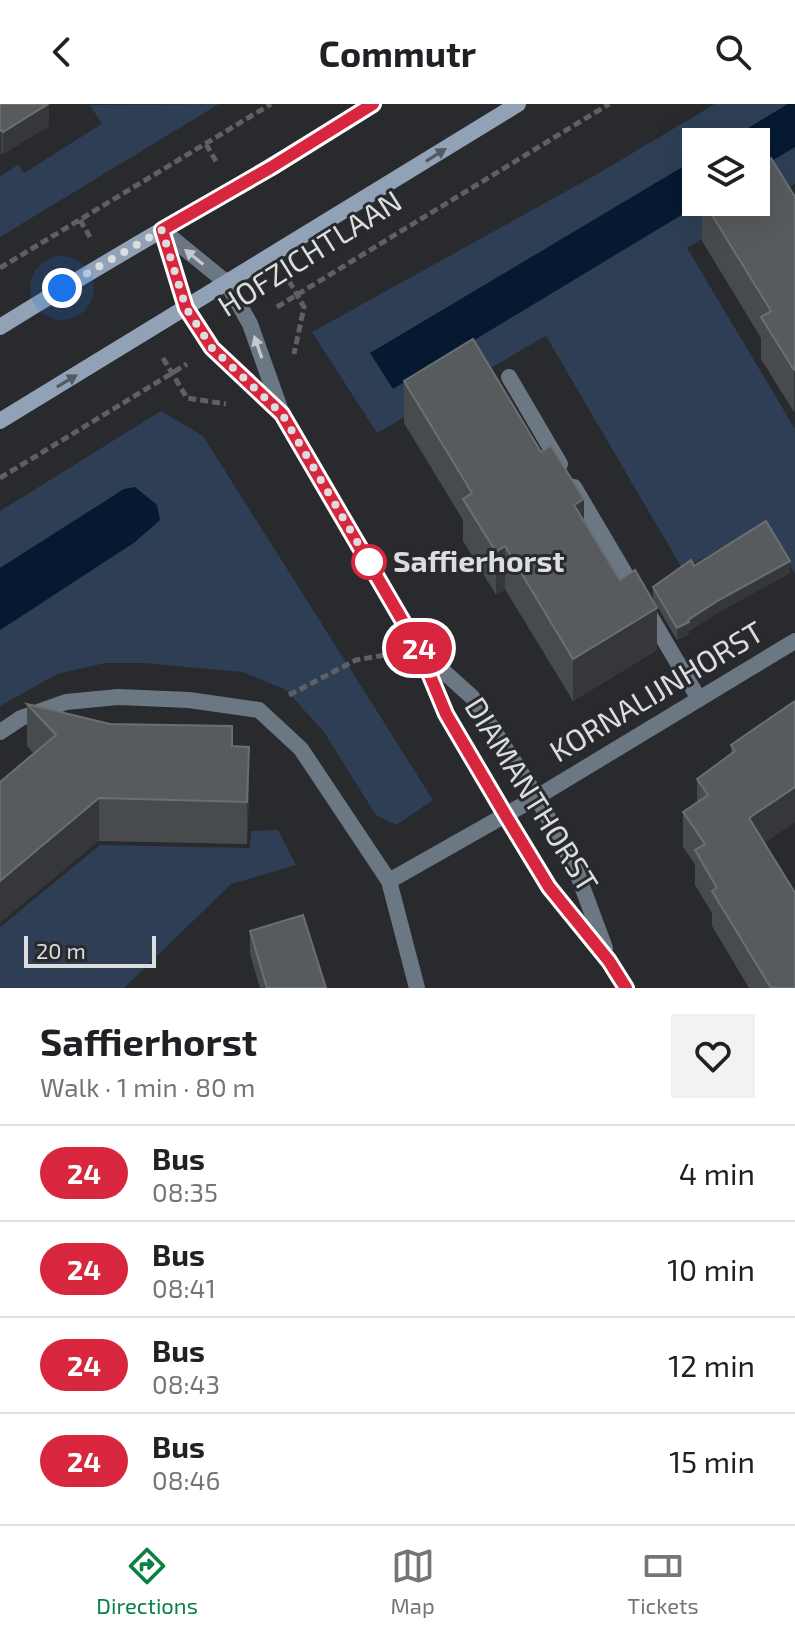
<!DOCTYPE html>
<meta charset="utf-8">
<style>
body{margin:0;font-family:"Exo 2",sans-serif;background:#f2f2f2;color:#202124;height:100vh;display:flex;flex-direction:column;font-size:30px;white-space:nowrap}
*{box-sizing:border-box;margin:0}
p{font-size:26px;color:#757577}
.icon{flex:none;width:44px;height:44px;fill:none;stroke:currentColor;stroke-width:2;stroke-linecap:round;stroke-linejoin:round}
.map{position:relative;height:884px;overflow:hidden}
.sheet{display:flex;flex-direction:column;background:#fff;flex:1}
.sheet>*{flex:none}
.badge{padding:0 16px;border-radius:26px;font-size:28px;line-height:52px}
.controls{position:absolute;left:682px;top:24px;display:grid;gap:16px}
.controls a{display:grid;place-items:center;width:88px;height:88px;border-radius:0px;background:#fff;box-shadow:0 8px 32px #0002;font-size:40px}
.scale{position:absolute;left:24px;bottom:20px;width:132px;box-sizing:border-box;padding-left:8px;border:4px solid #dbdddf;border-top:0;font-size:22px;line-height:28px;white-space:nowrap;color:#dbdddf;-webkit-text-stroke:6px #282a2d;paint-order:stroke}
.you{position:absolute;width:40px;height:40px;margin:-20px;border:6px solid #fff;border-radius:50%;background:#1a73e8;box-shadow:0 0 0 12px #1a73e833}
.map>.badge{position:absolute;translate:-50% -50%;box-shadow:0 0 0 4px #fff}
.round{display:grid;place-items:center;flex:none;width:84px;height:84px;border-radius:0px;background:#f2f2f2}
.head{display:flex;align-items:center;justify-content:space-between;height:136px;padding:0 40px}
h1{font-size:38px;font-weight:700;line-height:60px}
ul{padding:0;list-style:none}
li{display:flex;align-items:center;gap:24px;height:96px;padding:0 40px;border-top:2px solid #e0e0e0}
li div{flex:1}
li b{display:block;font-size:30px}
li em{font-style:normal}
li .badge{min-width:88px;font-weight:700;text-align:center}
header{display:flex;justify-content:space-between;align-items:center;height:104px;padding:0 40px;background:#fff;font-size:36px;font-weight:700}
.tab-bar{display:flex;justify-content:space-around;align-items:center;height:112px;border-top:2px solid #e0e0e0;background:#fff;font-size:22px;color:#757577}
.tab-bar a{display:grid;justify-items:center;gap:4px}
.tab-bar .current{color:#0b8043}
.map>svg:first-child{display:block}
.green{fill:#2e3f55}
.water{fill:#051931}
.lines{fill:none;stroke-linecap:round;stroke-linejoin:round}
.path{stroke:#5e6063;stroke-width:5;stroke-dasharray:8 4;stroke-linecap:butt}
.service{stroke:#6c7784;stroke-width:16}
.minor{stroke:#6c7784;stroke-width:16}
.secondary{stroke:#91a2b7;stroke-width:16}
.wall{fill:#484b4d}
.shaded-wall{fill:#35373a}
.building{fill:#585b5d;stroke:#6c6f71;stroke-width:2}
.oneway{fill:#525a64}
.oneway2{fill:#c5c9cd}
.line-casing{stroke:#fff;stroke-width:18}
.line{stroke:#d7263d;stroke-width:12}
.walk{stroke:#dbdddf;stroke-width:8;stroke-dasharray:0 14.4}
.stop-dot{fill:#fff;stroke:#d7263d;stroke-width:4}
.labels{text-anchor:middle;stroke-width:6;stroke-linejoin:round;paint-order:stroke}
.street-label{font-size:30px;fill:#dbdddf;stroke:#282a2d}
.stop-label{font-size:30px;font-weight:bold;fill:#dbdddf;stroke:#282a2d;text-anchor:start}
</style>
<header><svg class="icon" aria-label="back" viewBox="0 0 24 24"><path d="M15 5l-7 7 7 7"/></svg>Commutr<svg class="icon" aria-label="search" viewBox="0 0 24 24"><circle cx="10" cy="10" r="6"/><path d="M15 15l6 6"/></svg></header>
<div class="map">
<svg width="795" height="884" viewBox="0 0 795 884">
<rect width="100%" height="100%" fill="#282a2d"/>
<!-- green -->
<path class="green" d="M219,0L0,133V72L18,61L24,69L102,20L90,1Z
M715,0H788L725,38H696V55L370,250L441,255L703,98H756V66L795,43V80L687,144L795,325V470L764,419L683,466L546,232L377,329L312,228L594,72Z
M161,307L203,332L433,696L396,721L376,711L324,628L286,586L243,568L143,559H105L57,570L0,602V526L135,438L124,385L0,464V407Z
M278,726L296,761L231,780L124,884H0V823L100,741L250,744L251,727Z"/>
<!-- water -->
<path class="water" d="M788,0H795V43L756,66V38H725Z
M696,55V98H703L393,285L370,249Z
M135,383L157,401L160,416L135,438L0,526V464L124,385Z"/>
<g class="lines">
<!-- path -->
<path class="path" d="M206,40L217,59
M80,116L90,133
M0,164L271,0
M289,177L304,203L294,250
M277,203L609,0
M163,254L187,294L226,300
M0,374L187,260
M289,591L356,556L386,551"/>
<!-- service -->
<path class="service" d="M509,273L560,360
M574,383L699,595"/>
<!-- minor -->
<path class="minor" d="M162,126L227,179L250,220L282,310L419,545L446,610L549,783L609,857L626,884
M162,126L186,204L212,244L280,309
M422,548L472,593L537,693L576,766L605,844
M0,628L21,614L66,598L118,593L189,596L259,606L301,645L389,777
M417,884L389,777L537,693L795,537"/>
<!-- secondary -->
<path class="secondary" d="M0,223C123,146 250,77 373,0
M0,317L518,0"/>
</g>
<!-- wall -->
<path class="wall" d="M0,0L49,22L3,50L2,49L0,50Z
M795,93L794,308L761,255V234L702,137V98H756Z
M404,277L541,348L584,417L657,546L573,597L505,485L496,491L463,437V416L404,319Z
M694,462L790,469L719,508L689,527V530L677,536L653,495V483Z
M795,597V718L764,739L795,884H749L712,822V809L695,781V760L683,743V708L697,698V675L731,650V641Z
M27,600L110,620L232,642L249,685L247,740L99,737L34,650L27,642Z
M250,827L326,884H260L250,850Z"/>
<!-- shaded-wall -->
<path class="shaded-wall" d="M49,0V22L3,50V28Z
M2,26V49L0,50V27Z
M794,266H795V308H794Z
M584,395V437L574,401Z
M505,442V485L496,491V448Z
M790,457V469L719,508L689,527V530L677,536V524L688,516L719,496Z
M657,504V546L573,597V555Z
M249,643V685L247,740V698Z
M795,683V718L749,749V714Z
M99,694V737L0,819V777Z"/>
<!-- building -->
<path class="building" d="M0,0H48L3,28L2,26L0,27Z
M771,54L795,93V266H794L761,213L771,207L704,98H756V63Z
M473,235L541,348L551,342L584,395L574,401L620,476L635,466L657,504L573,555L505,442L496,448L463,395L472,389L404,277Z
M766,417L790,457L719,496L688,516L689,518L677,524L653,483L691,456L694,462Z
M795,597V683L749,714L795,789V884H771L712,787L717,784L695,746L705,740L683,708L708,691L697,675L735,647L731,641Z
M27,600L110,620L232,622V642L249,643L247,698L99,694L0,777V678L56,631Z
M303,811L326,884H267L250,827Z"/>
<!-- one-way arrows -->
<defs><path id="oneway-solid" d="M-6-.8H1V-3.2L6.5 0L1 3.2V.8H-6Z" transform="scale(2)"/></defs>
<g class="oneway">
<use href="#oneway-solid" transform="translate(436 51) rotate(-32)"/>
<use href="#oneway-solid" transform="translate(67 277) rotate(-31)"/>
</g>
<g class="oneway2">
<use href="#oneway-solid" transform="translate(194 153) rotate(-141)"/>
<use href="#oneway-solid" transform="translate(258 243) rotate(-109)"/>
</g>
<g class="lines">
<!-- line casing -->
<g class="line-casing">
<path id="line" d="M373,0L270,64L162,126L186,204L212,244L282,310L419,545L446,610L506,712L549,783L609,857L626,884"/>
</g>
<!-- line -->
<use href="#line" class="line"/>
<!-- walk -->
<path class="walk" d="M62,184L162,126L186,204L212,244L282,310L369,458"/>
</g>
<!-- markers -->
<circle class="stop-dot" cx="369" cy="458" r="16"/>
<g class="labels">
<!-- street labels -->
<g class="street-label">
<text transform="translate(310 150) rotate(-32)" y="10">HOFZICHTLAAN</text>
<text transform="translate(657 588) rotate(-31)" y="10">KORNALIJNHORST</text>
<text transform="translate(531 691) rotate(58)" y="10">DIAMANTHORST</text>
</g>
<!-- stop labels -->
<g class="stop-label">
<text x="393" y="468">Saffierhorst</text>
</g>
</g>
</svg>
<div class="controls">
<a><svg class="icon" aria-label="layers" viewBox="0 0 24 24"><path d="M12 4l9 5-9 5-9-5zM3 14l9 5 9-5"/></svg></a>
</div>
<div class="scale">20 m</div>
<div class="you" style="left:62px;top:184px"></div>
<b class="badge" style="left:419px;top:544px;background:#d7263d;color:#fff">24</b>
</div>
<section class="sheet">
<div class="head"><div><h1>Saffierhorst</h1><p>Walk · 1 min · 80 m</p></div><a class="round"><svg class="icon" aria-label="heart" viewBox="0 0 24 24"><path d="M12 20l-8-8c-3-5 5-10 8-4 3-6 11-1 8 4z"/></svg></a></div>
<ul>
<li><span class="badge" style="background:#d7263d;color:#fff">24</span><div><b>Bus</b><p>08:35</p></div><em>4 min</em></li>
<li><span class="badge" style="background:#d7263d;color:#fff">24</span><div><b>Bus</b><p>08:41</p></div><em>10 min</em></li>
<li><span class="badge" style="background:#d7263d;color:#fff">24</span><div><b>Bus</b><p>08:43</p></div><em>12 min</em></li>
<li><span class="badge" style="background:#d7263d;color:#fff">24</span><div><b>Bus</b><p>08:46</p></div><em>15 min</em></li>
</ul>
</section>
<nav class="tab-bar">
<a class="current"><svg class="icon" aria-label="directions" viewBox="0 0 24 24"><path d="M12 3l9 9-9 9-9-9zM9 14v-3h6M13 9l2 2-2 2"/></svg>Directions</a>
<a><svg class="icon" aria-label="map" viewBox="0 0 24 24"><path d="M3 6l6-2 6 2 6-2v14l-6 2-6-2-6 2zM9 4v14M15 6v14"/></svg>Map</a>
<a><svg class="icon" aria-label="tickets" viewBox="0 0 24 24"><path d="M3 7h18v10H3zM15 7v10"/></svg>Tickets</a>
</nav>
